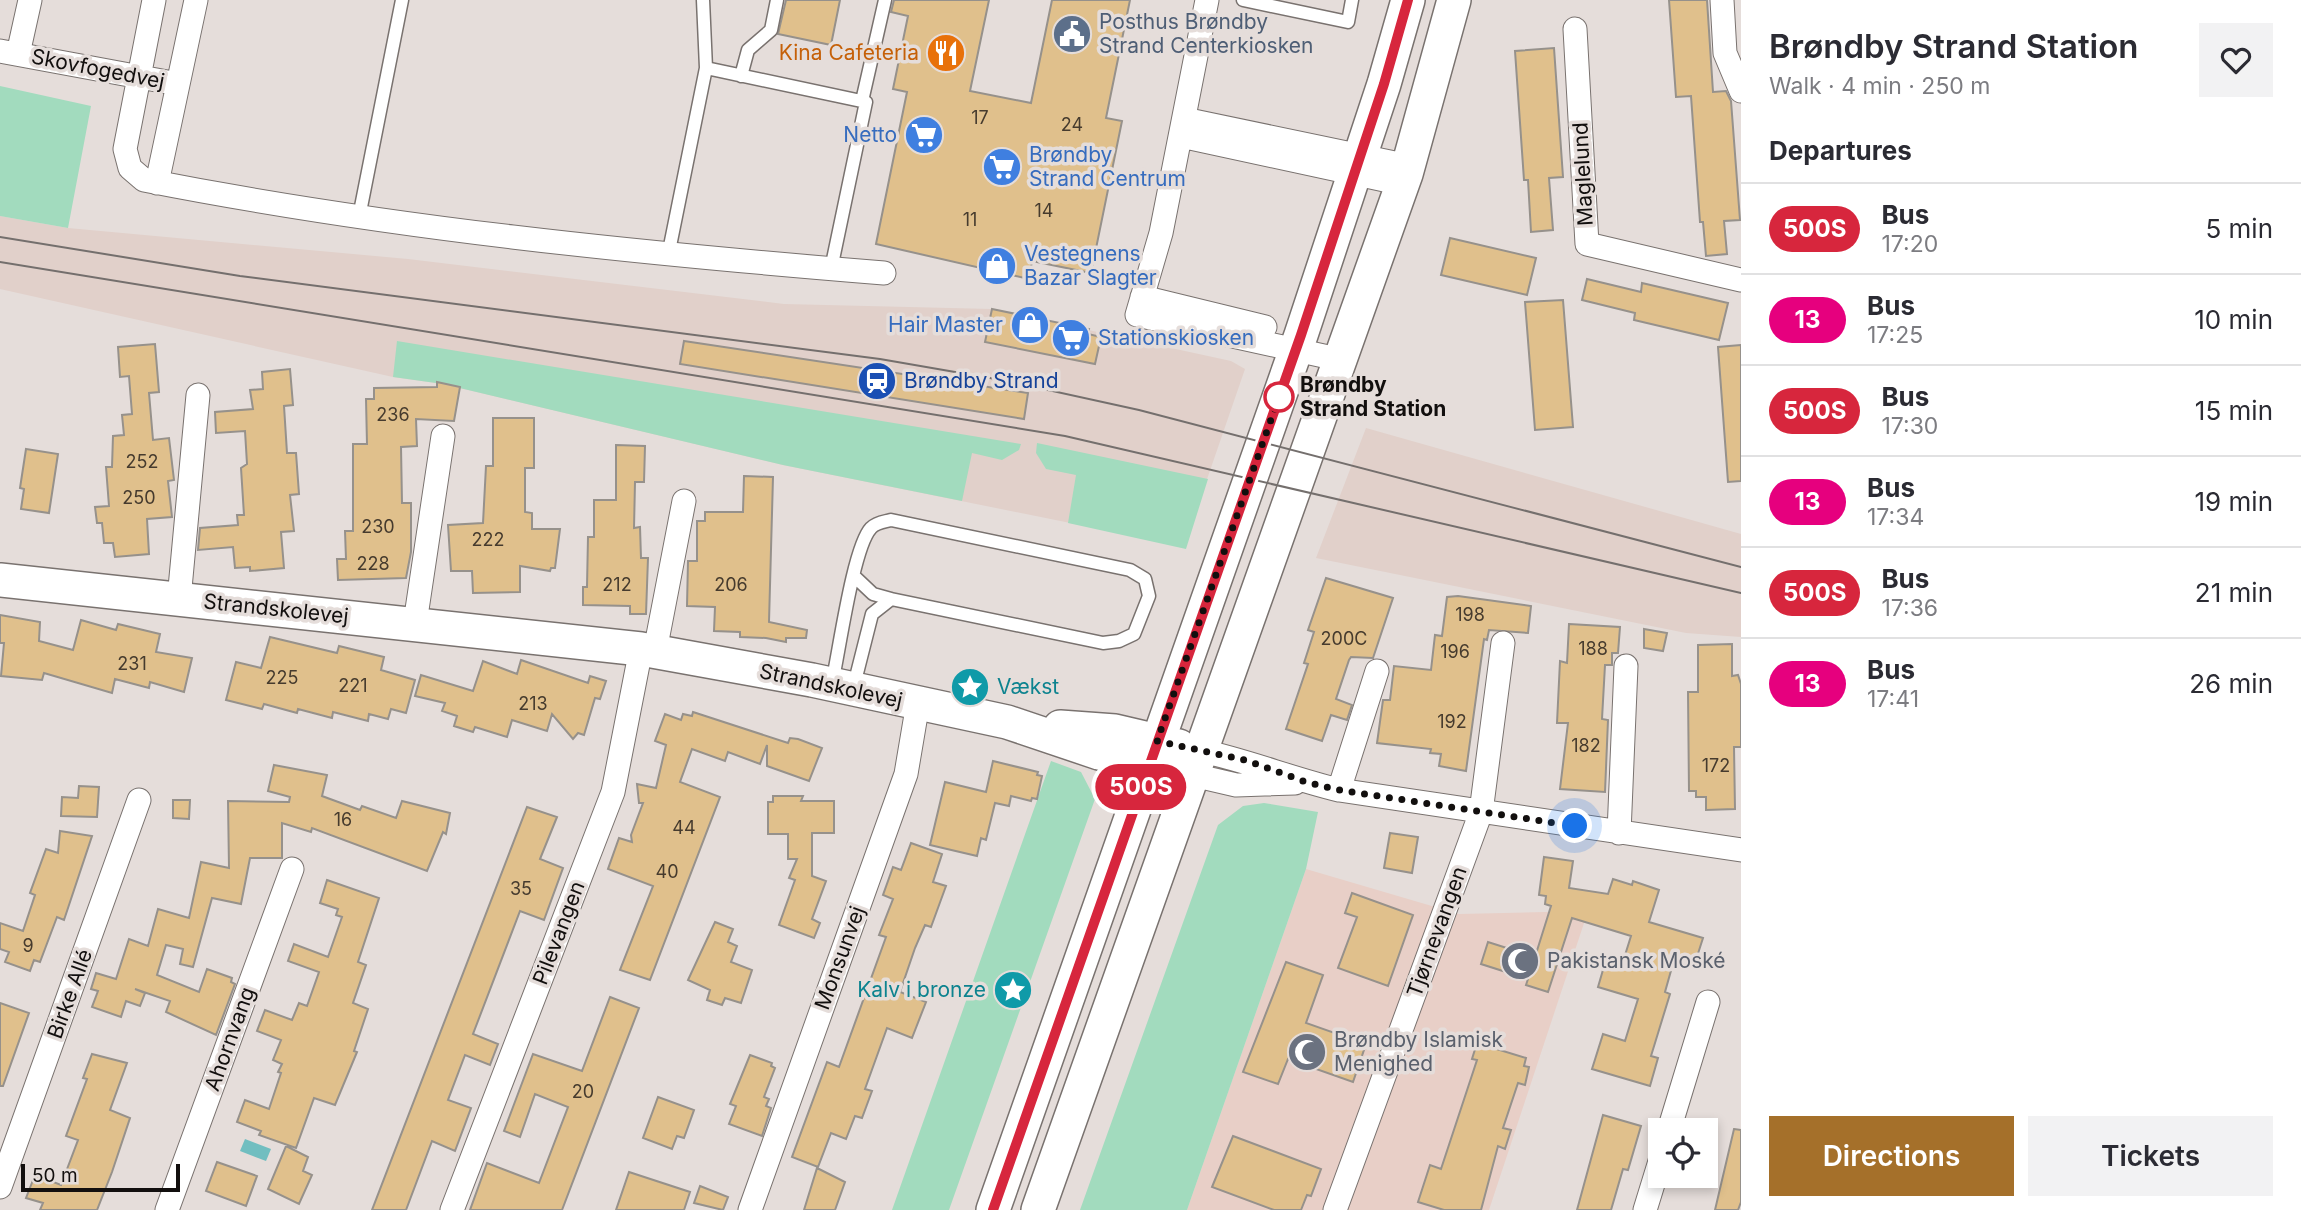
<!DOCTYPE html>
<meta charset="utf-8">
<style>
body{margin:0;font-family:Inter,sans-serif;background:#f2f2f3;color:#2b2b33;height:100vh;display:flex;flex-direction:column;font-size:26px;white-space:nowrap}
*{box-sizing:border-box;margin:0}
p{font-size:23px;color:#7c7c81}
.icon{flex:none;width:38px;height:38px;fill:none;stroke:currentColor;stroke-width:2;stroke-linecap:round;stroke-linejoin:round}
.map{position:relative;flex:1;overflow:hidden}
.side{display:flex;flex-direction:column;background:#fff;width:560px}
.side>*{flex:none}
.badge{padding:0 14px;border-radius:23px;font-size:24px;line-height:46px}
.controls{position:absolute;left:1648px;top:1118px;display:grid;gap:14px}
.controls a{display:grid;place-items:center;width:70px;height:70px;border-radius:0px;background:#fff;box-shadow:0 4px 10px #0003;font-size:35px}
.scale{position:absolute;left:21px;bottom:18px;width:159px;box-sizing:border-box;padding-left:7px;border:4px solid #120f0e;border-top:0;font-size:19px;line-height:24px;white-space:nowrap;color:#120f0e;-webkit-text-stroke:5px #e5ddda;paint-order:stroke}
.you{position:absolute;width:35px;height:35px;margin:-18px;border:5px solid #fff;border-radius:50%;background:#1a73e8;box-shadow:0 0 0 10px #1a73e833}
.map>.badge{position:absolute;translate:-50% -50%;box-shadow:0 0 0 4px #fff}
h2{padding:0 28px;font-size:26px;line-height:63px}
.round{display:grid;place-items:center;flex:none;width:74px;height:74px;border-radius:0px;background:#f2f2f3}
.overview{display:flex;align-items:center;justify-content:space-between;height:119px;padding:0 28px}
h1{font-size:33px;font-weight:600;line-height:52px}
.action{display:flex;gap:14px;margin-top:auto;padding:14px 28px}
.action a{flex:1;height:80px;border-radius:0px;background:#a5702a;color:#fff;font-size:28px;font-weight:600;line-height:80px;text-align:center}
.action a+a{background:#f2f2f3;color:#2b2b33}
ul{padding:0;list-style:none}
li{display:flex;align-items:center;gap:21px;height:91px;padding:0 28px;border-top:2px solid #e1e1e2}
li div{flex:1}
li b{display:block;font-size:26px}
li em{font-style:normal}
li .badge{min-width:77px;font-weight:700;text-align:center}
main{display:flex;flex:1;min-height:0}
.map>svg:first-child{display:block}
.commercial{fill:#e8cfc7}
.built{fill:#e1d0ca}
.green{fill:#a2dbbe}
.water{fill:#71bec0}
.building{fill:#e0c08c;stroke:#96918b;stroke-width:2}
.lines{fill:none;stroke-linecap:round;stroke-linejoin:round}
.lane-casing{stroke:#79726f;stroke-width:15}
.street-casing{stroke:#79726f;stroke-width:25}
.secondary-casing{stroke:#79726f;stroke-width:36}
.lane{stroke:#fff;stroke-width:12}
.street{stroke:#fff;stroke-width:23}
.secondary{stroke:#fff;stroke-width:33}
.tram{stroke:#746f6d;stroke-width:2}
.line-casing{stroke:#fff;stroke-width:16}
.line{stroke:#d7263d;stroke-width:10}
.walk{stroke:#120f0e;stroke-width:7;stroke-dasharray:0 12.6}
.stop-dot{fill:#fff;stroke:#d7263d;stroke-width:3.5}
.labels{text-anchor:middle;stroke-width:7;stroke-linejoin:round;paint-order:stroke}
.number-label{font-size:18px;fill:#463b2e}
.service-label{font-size:21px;fill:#4e5e75;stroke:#e5ddda;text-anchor:start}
.food-label{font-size:21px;fill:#c56008;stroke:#e5ddda;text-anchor:end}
.street-label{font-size:21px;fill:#120f0e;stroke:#e5ddda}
.shop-label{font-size:21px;fill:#366cbe;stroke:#e5ddda;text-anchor:start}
.transit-label{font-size:21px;fill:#164399;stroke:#e5ddda;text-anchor:start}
.stop-label{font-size:21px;font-weight:bold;fill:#120f0e;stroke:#e5ddda;text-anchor:start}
.culture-label{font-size:21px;fill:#0d838f;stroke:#e5ddda;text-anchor:start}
.worship-label{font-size:21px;fill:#5b616d;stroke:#e5ddda;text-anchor:start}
</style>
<main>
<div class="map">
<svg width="1741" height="1210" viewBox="0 0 1741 1210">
<rect width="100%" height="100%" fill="#e5ddda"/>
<!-- commercial -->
<path class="commercial" d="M1306,869L1459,914L1588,911L1489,1210H1187Z"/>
<!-- built -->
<path class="built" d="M0,216L68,228L408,259L784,304L992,309L1231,361L1245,369L1184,546L783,465L443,384L393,377L0,289Z
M1366,428L1741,534V637L1686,633L1316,558Z"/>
<!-- green -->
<path class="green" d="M0,86L91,106L68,228L0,216Z
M397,341L1021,444L1019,450L1002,460L972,453L962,501L783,465L443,384L393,377Z
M1037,443L1208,479L1186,549L1068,523L1076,475L1046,469L1036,453Z
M1051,761L1081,772L1095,799L949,1210H892Z
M1264,803L1318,812L1306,869L1187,1210H1080L1218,825L1243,806Z"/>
<!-- water -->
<path class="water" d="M245,1139L271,1149L266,1161L240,1151Z"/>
<!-- building -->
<path class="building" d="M786,0H840L831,45L778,34Z
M894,0H989L970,91L1031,103L1052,0H1130L1106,118L1122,121L1091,273L1032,261L1029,279L876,244L907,92L893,89L908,16L891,12Z
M1669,0H1707L1713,92L1726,91L1731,101L1740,220L1724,221L1727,254L1706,256L1703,222H1700L1691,96L1676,97Z
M1554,48L1563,177L1549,178L1553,230L1531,232L1528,180H1524L1515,51Z
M1450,238L1536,258L1527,295L1441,275Z
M1587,279L1641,292L1642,283L1728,303L1719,340L1634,320L1635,313L1582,300Z
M1563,300L1573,427L1535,430L1525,302Z
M992,309L1089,329L1088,334L1101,337L1095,364L985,342Z
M684,341L1028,393L1024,419L680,364Z
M155,344L159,392L149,393L153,440L169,438L174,480L168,481L172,517L147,519L149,554L115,557L113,543H104L102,523H97L95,507L109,506L106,467H112L113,436L124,435L122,415L132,414L129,376L120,377L118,347Z
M1741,345V481L1728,482L1718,347Z
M290,369L293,405L284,406L287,453H296L299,494L290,495L294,531L281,532L284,568L250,571V567L235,568L233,547L198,550L200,528L238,525L237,515H244L241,468L247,464L245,431L216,433L215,412L253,409L250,390L263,389L262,372Z
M437,382L460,387L454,421L416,419L417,446L401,447L402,503H411V552L406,578L338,580L337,559H346L345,531H353V444H367L366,399H374V388L437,387Z
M493,418H534V468H525V512L532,513V529H560L555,568H551L550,571L520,566V592L473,593L472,571H451L448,525L483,523L486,466H493Z
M616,445L645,446L644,482H635L634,528L640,527L641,558H648L646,614H630V606L583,605V587H587L588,537H594V500H616Z
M26,449L58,454L49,513L21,509L24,489L20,488Z
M744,476L773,477L769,622L807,630L806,638H786V642L766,638L740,637V632L714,631L715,607L687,606L688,561H697V521H705V512H743Z
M1326,578L1393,598L1373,658L1351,657L1349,660L1336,699L1352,705L1347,720L1331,715L1322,741L1286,729L1308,664L1304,663L1314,632L1308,630Z
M1458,596L1531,606L1528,633L1489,630L1487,640L1484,639L1466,771L1439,766L1441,754L1430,753L1431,749L1377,743L1383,700H1390L1394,666L1431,670L1435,635L1442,636L1447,597Z
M0,615L40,622L39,641L73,650L81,620L116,630L118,624L160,634L156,652L192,658L184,692L150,682L149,688L115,679L112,693L44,673L42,680L1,676L4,643H0Z
M1569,624L1620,627L1618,653H1612V665H1605L1602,719L1608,720L1605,792L1560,789L1568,723H1557L1560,661L1567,663Z
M1644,629L1667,633L1663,651L1644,648Z
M270,637L337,653L339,646L384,657L381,670L415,680L406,713L391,709L388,719L369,714L368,721L333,712L332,718L298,709L297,713L264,704L262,709L226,700L236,662L261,668Z
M1732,644V676L1738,675L1741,684V747H1734L1735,809L1706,810V797H1696V791H1689L1688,692H1698V645Z
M521,660L588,683L590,676L606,681L600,699L595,698L584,735L578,733L573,739L552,714L547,731L512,720L507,737L475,727L473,732L454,726L457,716L442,711L445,703L415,696L421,675L473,691L483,661L517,674Z
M693,712L788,743L790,738L798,739L822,748L809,781L767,766V745L760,764L728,752L725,761L692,749L680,782L720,797L650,980L620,970L653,886L608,869L619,838L632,842L631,835L643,803H639L637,784L656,788L666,745L655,741L665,714L681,720L683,714L692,716Z
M993,761L1038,772L1037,775L1042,776L1037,799L1032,798L1031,801L1011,796L1009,806L995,803L986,840L981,838L977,856L930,845L945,782L986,792Z
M274,765L327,775L322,796L360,810L362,806L396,818L402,801L450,813L446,834L443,832L427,871L312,828L311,832L282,823V858H250L241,904L212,898L193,967L180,964L183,949L166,945L157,975L199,992L207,969L232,978L231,982L235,984L216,1035L166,1012L170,1001L135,989L145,993L140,1006L126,1001L121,1017L92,1007L98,991L91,989L96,973L116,979L129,939L148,946L158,909L189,918L201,862L229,868L228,801L289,802L290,797L268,791Z
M79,786L99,787L97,817L61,816L62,797L78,798Z
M773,796H803L801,801H834V833H812V876L826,881L812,919L820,923L814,938L779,925L795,880L789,878L797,859H788V834H768V802H773Z
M173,800H190L189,819L173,818Z
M527,807L557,817L540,859L563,868L544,920L520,911L473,1034L498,1044L490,1065L465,1055L448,1100L471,1108L455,1151L432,1141L406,1210H372Z
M60,831L92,836L64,920L57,917L40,962L34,960L30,971L5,962L9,952L0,949V923L23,931L35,895L30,893L46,849L58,853Z
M1390,833L1418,837L1412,873L1384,868Z
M911,843L942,854L933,882L946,886L931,927L925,925L915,948L900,992L926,1002L912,1038L887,1028L865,1089L872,1091L862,1118L855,1116L846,1139L831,1133L818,1167L792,1157L827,1062L839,1067L886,937L879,935L893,899L883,895L893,867L901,870Z
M1544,857L1573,861L1569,888L1608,894L1613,879L1632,885L1633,881L1659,890L1649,922L1703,938L1694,966L1674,960L1665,992L1670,994L1651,1056L1658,1058L1650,1086L1592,1069L1603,1034L1625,1041L1638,999L1598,987L1605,963L1621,968L1631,936L1572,918L1548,992L1526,985L1528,979L1481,964L1488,942L1535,957L1551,906L1545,904L1546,896L1539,895Z
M327,880L379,898L358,962L366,965L353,1003L368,1009L354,1051L357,1052L335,1105L314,1098L296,1148L259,1135L261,1131L237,1122L245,1100L269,1109L281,1073L278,1072L282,1064L273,1060L281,1040L257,1031L265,1010L292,1020L299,1003L307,1006L319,972L288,961L294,944L328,957L342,917L336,915L338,909L320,903Z
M1352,893L1413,915L1388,986L1338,968L1357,917L1345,913Z
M715,922L733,929L728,942L737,946L731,962L752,970L741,1003L725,998L722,1005L707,1000L710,990L688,980Z
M1286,962L1323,975L1306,1023L1366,1044L1353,1082L1288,1059L1278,1084L1243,1072Z
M610,997L639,1008L562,1210H470L487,1163L539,1183L568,1107L535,1094L520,1137L504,1131L513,1107L533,1054L582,1071Z
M0,1003L29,1013L3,1086H0Z
M1477,1043L1526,1058L1524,1066L1529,1067L1525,1085L1518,1083L1503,1128L1511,1130L1505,1149L1498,1146L1481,1210H1444L1418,1202L1430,1165L1441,1169L1477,1060L1472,1059Z
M92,1054L127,1063L110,1110L130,1118L112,1172L97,1210H40L43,1203L26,1198L35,1175L61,1185L78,1140L66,1136L87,1079L83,1078Z
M750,1055L772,1063L771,1066L775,1068L764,1097L769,1099L766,1106L771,1108L762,1136L729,1124L736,1106L730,1104Z
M658,1097L694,1110L684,1138L677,1136L672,1149L643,1138Z
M1603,1115L1641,1126L1628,1170L1623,1169L1611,1210H1577Z
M1734,1129L1741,1130V1202L1738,1210H1715Z
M1233,1136L1321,1169L1311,1196L1307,1195L1301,1210H1274L1212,1187Z
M286,1146L308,1157L303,1171L312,1175L299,1204L268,1189Z
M217,1162L257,1176L246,1206L206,1191Z
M817,1168L845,1182L835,1210H804Z
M629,1172L690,1192L684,1210H616Z
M700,1186L728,1197L723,1210L694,1203Z"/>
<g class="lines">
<!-- lane casing -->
<g class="lane-casing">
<path id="lane" d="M703,0L706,68
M1243,0L1348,22L1352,0
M741,76L748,50L771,30L777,0
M862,101L885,0
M359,217L402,0
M668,256L706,68L866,102L831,269
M855,577L873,594L891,599
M832,683C839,653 853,547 871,528C877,522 884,522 891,520L1130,570L1145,579L1149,596L1134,634L1119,641L1103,643L891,599L872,614L853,689"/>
</g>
<!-- street casing -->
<g class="street-casing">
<path id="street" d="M154,0L125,149L130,168L144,180C388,228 636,253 884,273
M1207,0L1161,233L1137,315L1342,360
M1722,0L1725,53L1741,91
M1575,29L1587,244L1741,280
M0,51L178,84
M18,54L30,0
M1184,119L1409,166
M1181,136L1403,184
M157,183L196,0
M1142,297L1265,327
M179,599L198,395
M415,623L443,436
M655,651L684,501
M1202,751C1249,761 1292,779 1339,790L1741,850
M1193,775L1236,785L1295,783
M1339,790L1377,671
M1619,833L1626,666
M1669,1130L1708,1002
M0,1187L139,800
M167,1210L292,869
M452,1210L613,792L641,649
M750,1210L906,774L918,703
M1335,1210L1481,812L1503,643
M1645,1210L1661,1158"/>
</g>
<!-- secondary casing -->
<g class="secondary-casing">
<path id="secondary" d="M0,580L641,649L812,680L1007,722L1099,753L1170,770
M1060,727L1115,731L1179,746
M993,1210L1301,335L1384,84L1408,0
M1038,1210L1406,174L1454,0"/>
</g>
<!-- lane -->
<use href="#lane" class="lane"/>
<!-- street -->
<use href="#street" class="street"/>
<!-- secondary -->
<use href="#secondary" class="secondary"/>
<!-- tram -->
<path class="tram" d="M0,237L240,276L880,359L1007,381L1139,410L1741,567
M0,262L1065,436L1741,593"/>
</g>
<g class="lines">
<!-- line casing -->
<g class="line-casing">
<path id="line" d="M993,1210L1301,335L1384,84L1408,0"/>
</g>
<!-- line -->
<use href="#line" class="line"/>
<!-- walk -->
<path class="walk" d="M1279,397L1157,741L1245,760L1306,782L1339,790L1575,826"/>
</g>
<!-- icons -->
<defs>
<g id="civic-disc" transform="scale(2.0125)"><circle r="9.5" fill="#5c6f8a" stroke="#e5ddda"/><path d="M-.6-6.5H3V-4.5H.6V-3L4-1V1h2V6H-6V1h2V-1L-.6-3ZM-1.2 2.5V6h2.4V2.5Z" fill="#fff"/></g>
<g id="restaurant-disc" transform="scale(2.0125)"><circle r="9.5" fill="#e8710a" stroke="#e5ddda"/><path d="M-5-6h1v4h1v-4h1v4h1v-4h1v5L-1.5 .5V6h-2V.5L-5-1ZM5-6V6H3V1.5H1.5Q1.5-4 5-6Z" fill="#fff"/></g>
<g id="supermarket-disc" transform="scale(2.0125)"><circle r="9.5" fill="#3f7fe0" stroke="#e5ddda"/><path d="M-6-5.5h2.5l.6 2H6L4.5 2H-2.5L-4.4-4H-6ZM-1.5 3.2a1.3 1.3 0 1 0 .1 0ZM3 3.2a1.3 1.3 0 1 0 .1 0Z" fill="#fff"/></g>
<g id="shop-disc" transform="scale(2.0125)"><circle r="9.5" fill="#3f7fe0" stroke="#e5ddda"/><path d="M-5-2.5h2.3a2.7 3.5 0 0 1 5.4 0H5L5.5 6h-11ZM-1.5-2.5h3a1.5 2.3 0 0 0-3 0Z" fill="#fff"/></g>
<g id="station-disc" transform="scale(2.0125)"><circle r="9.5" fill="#1a4fb4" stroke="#e5ddda"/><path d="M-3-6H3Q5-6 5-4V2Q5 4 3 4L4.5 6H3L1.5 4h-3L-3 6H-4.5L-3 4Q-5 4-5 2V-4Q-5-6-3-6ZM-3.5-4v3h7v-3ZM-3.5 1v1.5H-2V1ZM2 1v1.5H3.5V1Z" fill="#fff"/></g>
<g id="sight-disc" transform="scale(2.0125)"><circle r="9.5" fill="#0f9aa8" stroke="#e5ddda"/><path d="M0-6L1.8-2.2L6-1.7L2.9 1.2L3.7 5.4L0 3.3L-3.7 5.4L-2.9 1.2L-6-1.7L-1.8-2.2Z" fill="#fff"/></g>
<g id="mosque-disc" transform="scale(2.0125)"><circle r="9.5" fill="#6b7280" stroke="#e5ddda"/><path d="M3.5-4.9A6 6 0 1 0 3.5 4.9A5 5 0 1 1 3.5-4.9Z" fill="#fff"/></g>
</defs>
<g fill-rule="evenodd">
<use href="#civic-disc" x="1072" y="34"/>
<use href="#restaurant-disc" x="946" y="53"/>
<use href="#supermarket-disc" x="924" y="135"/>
<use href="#supermarket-disc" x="1002" y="167"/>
<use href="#shop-disc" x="997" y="266"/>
<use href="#shop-disc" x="1030" y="325"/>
<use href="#supermarket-disc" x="1071" y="338"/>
<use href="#station-disc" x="877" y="381"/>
<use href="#sight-disc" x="970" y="687"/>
<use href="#mosque-disc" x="1520" y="961"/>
<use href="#sight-disc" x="1013" y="990"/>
<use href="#mosque-disc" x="1307" y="1052"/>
</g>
<!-- markers -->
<circle class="stop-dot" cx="1279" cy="397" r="14"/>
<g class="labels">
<!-- number labels -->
<g class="number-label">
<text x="980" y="124">17</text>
<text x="1072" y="131">24</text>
<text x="1044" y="217">14</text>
<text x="970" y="226">11</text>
<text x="393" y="421">236</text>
<text x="142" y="468">252</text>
<text x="139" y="504">250</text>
<text x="378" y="533">230</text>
<text x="488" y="546">222</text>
<text x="373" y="570">228</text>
<text x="617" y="591">212</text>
<text x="731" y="591">206</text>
<text x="1470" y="621">198</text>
<text x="1344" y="645">200C</text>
<text x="1593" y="655">188</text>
<text x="1455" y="658">196</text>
<text x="132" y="670">231</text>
<text x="282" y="684">225</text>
<text x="353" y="692">221</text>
<text x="533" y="710">213</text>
<text x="1452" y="728">192</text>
<text x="1586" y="752">182</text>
<text x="1716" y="772">172</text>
<text x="343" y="826">16</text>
<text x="684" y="834">44</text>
<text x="667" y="878">40</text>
<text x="521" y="895">35</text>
<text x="28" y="952">9</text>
<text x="583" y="1098">20</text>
</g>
<!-- service labels -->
<g class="service-label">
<text x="1099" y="29">Posthus Brøndby<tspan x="1099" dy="24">Strand Centerkiosken</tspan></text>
</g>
<!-- food labels -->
<g class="food-label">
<text x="919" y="60">Kina Cafeteria</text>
</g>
<!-- street labels -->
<g class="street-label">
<text transform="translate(98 69) rotate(11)" y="7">Skovfogedvej</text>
<text transform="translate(1583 174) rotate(-93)" y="7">Maglelund</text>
<text transform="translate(276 609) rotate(6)" y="7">Strandskolevej</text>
<text transform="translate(831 686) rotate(12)" y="7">Strandskolevej</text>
<text transform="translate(1437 932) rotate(-70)" y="7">Tjørnevangen</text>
<text transform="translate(559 933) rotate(-69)" y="7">Pilevangen</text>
<text transform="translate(840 958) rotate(-70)" y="7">Monsunvej</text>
<text transform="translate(70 994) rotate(-70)" y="7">Birke Allé</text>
<text transform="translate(230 1039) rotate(-70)" y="7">Ahornvang</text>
</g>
<!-- shop labels -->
<g class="shop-label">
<text x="897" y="142" text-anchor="end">Netto</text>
<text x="1029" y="162">Brøndby<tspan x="1029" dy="24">Strand Centrum</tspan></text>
<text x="1024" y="261">Vestegnens<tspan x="1024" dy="24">Bazar Slagter</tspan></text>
<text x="1003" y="332" text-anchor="end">Hair Master</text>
<text x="1098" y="345">Stationskiosken</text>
</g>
<!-- transit labels -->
<g class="transit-label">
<text x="904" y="388">Brøndby Strand</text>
</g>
<!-- stop labels -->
<g class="stop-label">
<text x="1300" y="392">Brøndby<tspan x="1300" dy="24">Strand Station</tspan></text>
</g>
<!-- culture labels -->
<g class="culture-label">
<text x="997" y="694">Vækst</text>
<text x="986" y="997" text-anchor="end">Kalv i bronze</text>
</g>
<!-- worship labels -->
<g class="worship-label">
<text x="1547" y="968">Pakistansk Moské</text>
<text x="1334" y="1047">Brøndby Islamisk<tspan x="1334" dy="24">Menighed</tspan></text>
</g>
</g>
</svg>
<div class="controls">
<a><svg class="icon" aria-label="locate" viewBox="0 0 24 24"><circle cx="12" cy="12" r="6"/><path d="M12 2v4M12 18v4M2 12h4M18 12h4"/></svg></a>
</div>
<div class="scale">50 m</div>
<div class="you" style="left:1575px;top:826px"></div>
<b class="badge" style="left:1141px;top:787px;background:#d7263d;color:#fff">500S</b>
</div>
<section class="side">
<div class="overview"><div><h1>Brøndby Strand Station</h1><p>Walk · 4 min · 250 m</p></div><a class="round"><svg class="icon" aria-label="heart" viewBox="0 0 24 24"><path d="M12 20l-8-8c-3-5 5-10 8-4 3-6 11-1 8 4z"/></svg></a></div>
<h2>Departures</h2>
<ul>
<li><span class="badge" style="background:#d7263d;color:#fff">500S</span><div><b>Bus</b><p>17:20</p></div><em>5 min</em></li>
<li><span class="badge" style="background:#e6007e;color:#fff">13</span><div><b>Bus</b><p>17:25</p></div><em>10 min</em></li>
<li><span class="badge" style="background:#d7263d;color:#fff">500S</span><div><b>Bus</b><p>17:30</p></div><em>15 min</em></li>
<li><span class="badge" style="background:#e6007e;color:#fff">13</span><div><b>Bus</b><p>17:34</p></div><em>19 min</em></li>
<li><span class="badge" style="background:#d7263d;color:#fff">500S</span><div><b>Bus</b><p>17:36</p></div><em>21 min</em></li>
<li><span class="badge" style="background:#e6007e;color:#fff">13</span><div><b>Bus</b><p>17:41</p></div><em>26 min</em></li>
</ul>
<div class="action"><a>Directions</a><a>Tickets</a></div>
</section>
</main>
